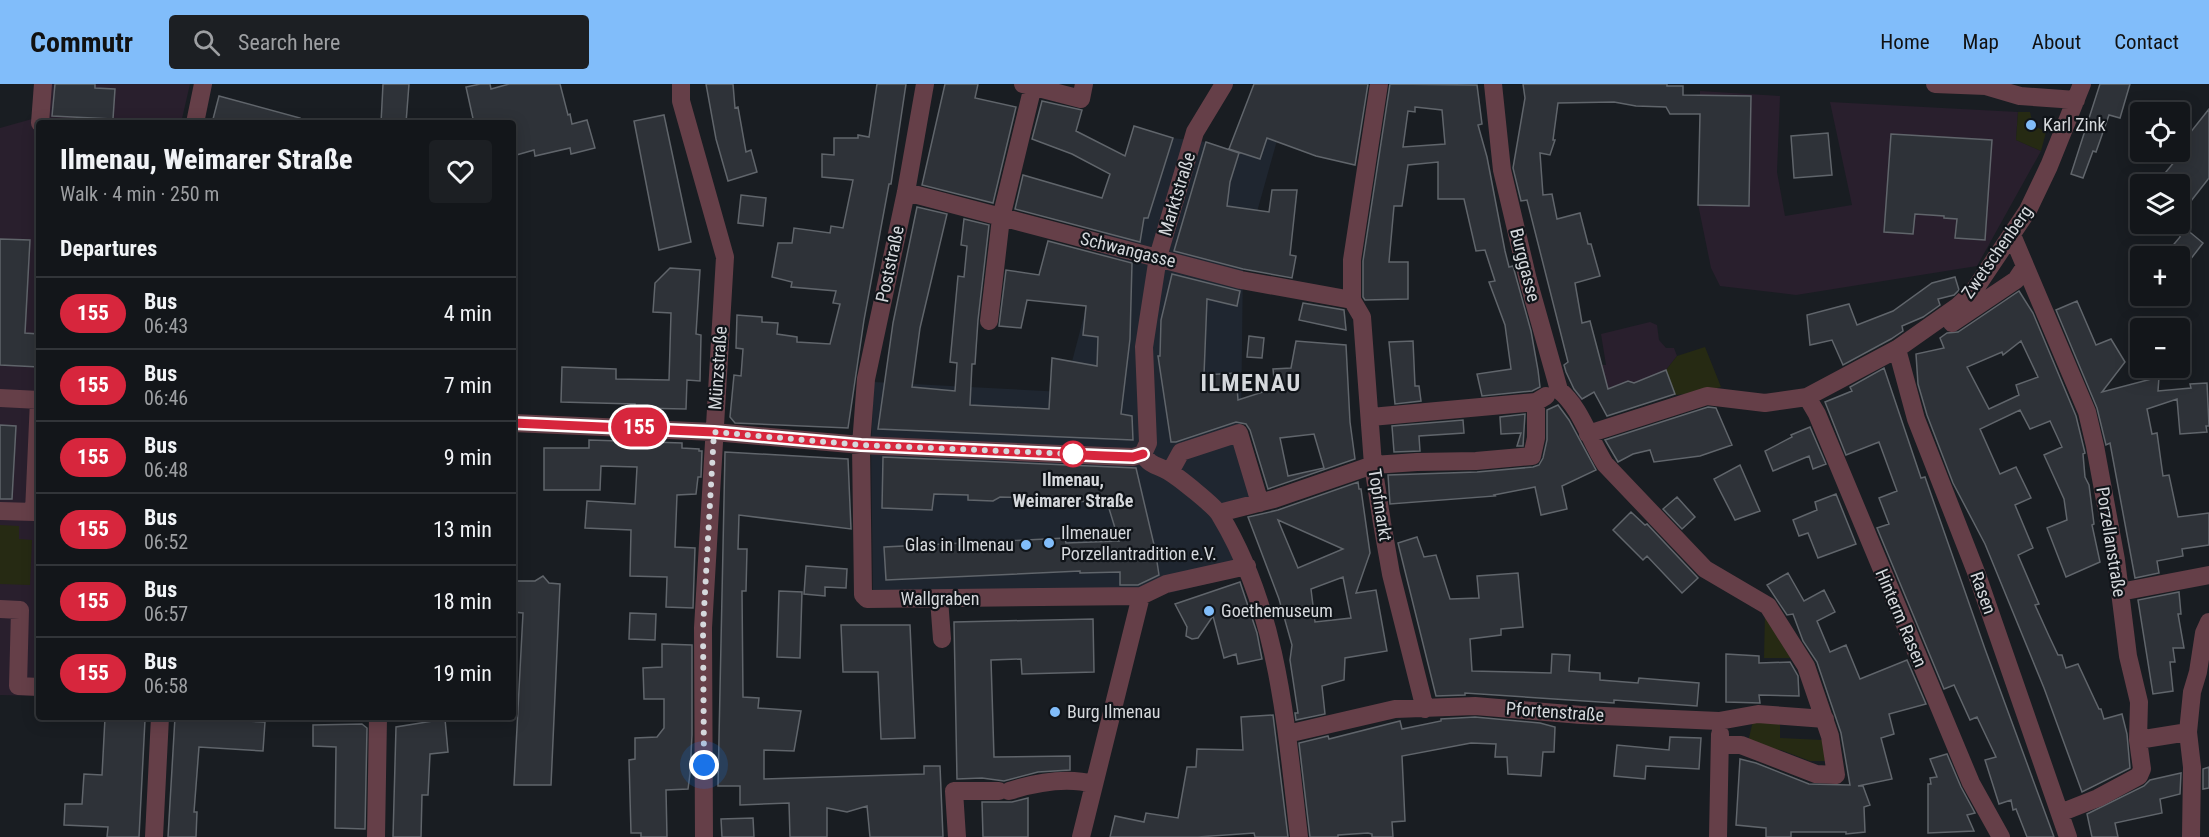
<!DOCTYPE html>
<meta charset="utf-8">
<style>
body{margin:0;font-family:"Roboto Condensed",sans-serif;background:#1c1f23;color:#f1f3f6;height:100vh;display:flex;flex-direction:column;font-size:22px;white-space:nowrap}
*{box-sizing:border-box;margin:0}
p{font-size:20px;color:#9d9fa2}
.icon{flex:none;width:33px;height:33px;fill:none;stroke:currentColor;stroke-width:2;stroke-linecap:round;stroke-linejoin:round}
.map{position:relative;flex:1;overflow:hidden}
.details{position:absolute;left:36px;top:36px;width:480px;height:600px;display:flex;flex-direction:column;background:#13161a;border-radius:6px;box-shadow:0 3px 15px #0003,0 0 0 2px #323539}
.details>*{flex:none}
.badge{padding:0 12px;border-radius:20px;font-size:21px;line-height:39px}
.buttons{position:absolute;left:2130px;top:18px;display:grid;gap:12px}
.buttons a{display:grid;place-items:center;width:60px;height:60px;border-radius:6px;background:#13161a;box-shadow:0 3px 15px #0003,0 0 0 2px #323539;font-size:30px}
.you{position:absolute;width:30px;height:30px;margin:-15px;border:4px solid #fff;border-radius:50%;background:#1a73e8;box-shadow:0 0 0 9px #1a73e833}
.map>.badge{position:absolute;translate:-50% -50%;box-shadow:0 0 0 3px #fff}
h2{padding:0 24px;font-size:22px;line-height:54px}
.round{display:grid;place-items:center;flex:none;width:63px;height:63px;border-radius:6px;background:#1c1f23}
.overview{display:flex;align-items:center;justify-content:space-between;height:102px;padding:0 24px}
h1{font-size:28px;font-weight:800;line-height:45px}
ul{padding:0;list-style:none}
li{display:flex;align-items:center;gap:18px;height:72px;padding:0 24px;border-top:2px solid #323539}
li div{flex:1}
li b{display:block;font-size:22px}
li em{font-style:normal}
li .badge{min-width:66px;font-weight:700;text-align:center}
header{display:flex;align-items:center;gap:36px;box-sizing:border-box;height:84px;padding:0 30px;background:#81bdfa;color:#111}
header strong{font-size:28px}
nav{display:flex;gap:33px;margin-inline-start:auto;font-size:21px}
.search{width:420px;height:54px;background:#1c1f23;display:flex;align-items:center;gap:15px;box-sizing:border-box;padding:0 21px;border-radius:6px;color:#9d9fa2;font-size:22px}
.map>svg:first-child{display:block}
.built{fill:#1f2630}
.education{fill:#291f2d}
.green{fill:#262a13}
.building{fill:#2e3238;stroke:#60656b;stroke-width:1.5;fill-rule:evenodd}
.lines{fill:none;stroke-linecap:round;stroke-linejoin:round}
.minor{stroke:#653f48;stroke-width:18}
.line-casing{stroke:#fff;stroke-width:14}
.line{stroke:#d7263d;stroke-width:9}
.walk{stroke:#d5d8dc;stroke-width:6;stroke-dasharray:0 10.8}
.poi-dot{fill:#81bdfa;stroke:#101419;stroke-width:2}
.stop-dot{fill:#fff;stroke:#d7263d;stroke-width:3}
.labels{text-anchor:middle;stroke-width:4.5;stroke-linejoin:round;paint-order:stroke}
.poi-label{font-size:18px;fill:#d5d8dc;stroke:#101419;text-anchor:start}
.street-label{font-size:18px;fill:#d5d8dc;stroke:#101419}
.stop-label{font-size:18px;font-weight:bold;fill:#d5d8dc;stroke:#101419}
.district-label{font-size:24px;font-weight:bold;letter-spacing:1.5px;fill:#d5d8dc;stroke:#101419}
</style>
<header>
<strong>Commutr</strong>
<div class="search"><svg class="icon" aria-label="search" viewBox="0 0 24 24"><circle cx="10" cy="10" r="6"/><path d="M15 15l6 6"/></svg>Search here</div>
<nav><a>Home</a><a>Map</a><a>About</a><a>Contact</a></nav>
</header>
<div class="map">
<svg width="2209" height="753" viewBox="0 0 2209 753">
<rect width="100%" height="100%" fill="#191d22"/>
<!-- built -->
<path class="built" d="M1254,0H1296L1276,60L1243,178L1241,345L1267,421L1232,433L1252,489L1169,509L1165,496L1138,507L873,509L871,362L874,298L1064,308L1134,42L1173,54L1206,58L1230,65Z"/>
<!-- education -->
<path class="education" d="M34,0H190L181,39H39V612L0,611V44L32,35Z
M1700,7L1780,12L1777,88L1785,132L1852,121L1830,18L2018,28L2016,56L2041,67L1977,182L1796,211L1720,202L1711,184L1698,120Z
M1650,238L1657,241L1659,256L1666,264H1674L1677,272L1666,286L1634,299L1628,297L1596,311L1594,309L1580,317L1566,288L1564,280L1598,267L1602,281H1606L1601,250Z"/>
<!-- green -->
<path class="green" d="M2018,28H2030L2033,41L2046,48L2041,67L2016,56Z
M1705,263L1721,303L1697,309L1675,311L1666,286L1677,272Z
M0,441L19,442V455L32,456L30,501L0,500Z
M1765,530L1796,574H1764Z
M1753,637L1780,640V654L1822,656L1829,677H1810L1781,666L1765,665L1748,658Z"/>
<!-- building -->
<path class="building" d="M55,0H95V4L115,5L113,35L52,32Z
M383,0H409L406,39H381Z
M480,0H490L491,5L509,0H560L568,31L570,30L572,40L587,36L595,64L571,70L570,64L535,72L534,66L513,72V39H474L466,3Z
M706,0H733L735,24L738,23L746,68L751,66L757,88L728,97L716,55Z
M877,0H906L891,100H889L864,236L848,344L735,339L730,333L734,291L741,292L743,265L736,264L737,231L762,233V238L778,239L777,250L797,253V258L830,260L840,220L833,219L836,207L791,203L792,198L772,193L778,159H792L794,144L830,149L831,142L843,144L853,96L822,93V70L834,71V54H858V51L869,53Z
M945,0H978L975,14L1016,23L993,119L922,101Z
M1254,0H1368L1355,81L1316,72L1267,54L1260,75L1229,65Z
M1390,0L1477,1L1482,40L1478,41L1487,73L1505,167L1509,183L1513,182L1531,247L1538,286L1540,303L1532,307L1482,312L1477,290L1511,285L1505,241L1489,198L1495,197L1485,166L1476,167L1464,115H1438V78L1408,81L1402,122H1394L1389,178H1408V215L1365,216L1363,213V177ZM1415,23L1442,26L1445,60L1403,63L1408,27L1415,28Z
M1523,0H1667V2H1683V11L1751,12L1749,122L1698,121L1700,30H1670L1666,23L1636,22L1614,18L1558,19L1553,56H1555L1550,71L1540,69L1543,111L1552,110L1557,135L1580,129L1588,160H1591L1600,192L1575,199L1582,239L1590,237L1608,305L1628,297L1634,299L1666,286L1675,310L1607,332L1594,308L1582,315L1574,305L1566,288L1564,281L1568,278L1527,116L1521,117L1513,84L1525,14Z
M2100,0H2130L2120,34L2109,31L2096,68L2093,67L2083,94L2071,90Z
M219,12L300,34L299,39H212Z
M1042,17L1082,26L1076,47L1125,72L1134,42L1173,54L1148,134H1144L1140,158L1015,125L1023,91L1102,114L1110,90L1072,70L1032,55Z
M2209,25V94L2180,131V100H2156L2180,71V49L2186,54Z
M664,31L691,158L659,166L634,37Z
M1828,49L1832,91L1794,94L1791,52Z
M1891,50L1992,56L1985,156L1955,154L1957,135L1944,134V132L1915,130L1913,150L1884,148Z
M1206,58L1239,69L1230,98L1227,122L1269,128L1272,106H1297L1290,171L1296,172L1292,194L1243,185L1174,167Z
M741,111L766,114L763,142L738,139Z
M917,123L947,130L920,244L912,303L955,307L957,279L950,278L958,192L964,193L967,162L961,161L964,135L989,141L978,236L975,280H972L970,321L1049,325L1052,274L1097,282L1098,253L1083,251L1086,222L1027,216L1021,244L999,242L1006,186L1039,191L1048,157L1132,179L1130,255L1121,330L1132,332L1133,356L878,345L893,239Z
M2180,140L2203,159L2180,189V172H2164L2180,153Z
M0,155L30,156L25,249L39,250V283L0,281Z
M670,184L700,186L696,250L701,251L700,297L687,296L686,325L635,324V320L561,318L562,283L616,285V295L669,296L671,229L653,228L655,199Z
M1172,190L1240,207L1237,222L1207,215L1204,291L1236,289L1238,316L1275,304L1273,285L1291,284L1296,257L1346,261L1350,338L1355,375L1268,405L1250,346L1246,340L1236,338L1176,358H1171L1158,272H1160L1161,236ZM1314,350L1324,384L1288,392L1280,354Z
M1955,193L1959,206L1954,211L1938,215L1940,221L1923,233L1902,242L1903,247L1891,255L1843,281L1832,256L1810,261L1807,231L1849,220L1857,241L1893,227L1932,199Z
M2019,207L2033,229L2076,332L2085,369L2083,370L2085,393L2089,401L2094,440L2092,441L2100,478L2066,493L2047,444L2067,436L2064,415L2044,371L2062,363L2050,337L2030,345L2020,326L1980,345L2000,390L2016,383L2031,414L2015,421L2033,464L2018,471L2039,520L2035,521L2049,552L2058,571H2062L2066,584L2078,580L2099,625H2101L2104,635L2122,630L2127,650L2130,684L2082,708L2044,604L1985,460L1953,399L1927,331L1918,300L1916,270L1944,264L1940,254L1947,249L1958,248ZM2021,257L2038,293L2016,301L2019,311L1989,325L1967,283L2002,268L2003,271Z
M2077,217L2096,261L2111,255L2125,278L2102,308L2159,293L2158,307L2191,304L2190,300L2207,299L2209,342H2206L2207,348L2180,350L2177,315L2147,325L2152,350L2157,349L2163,392L2169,391L2178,433L2209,429V461L2182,465L2183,472L2157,477L2159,489L2135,494L2110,359L2106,361L2097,324L2056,226Z
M1303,219L1344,226L1346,246L1299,236Z
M1249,252L1264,254L1262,274L1247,273Z
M1413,257L1415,302H1419L1421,317L1395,320L1389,258Z
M1884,284L1921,394L1925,393L1985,565L2054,753H2027L2016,725L2013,726L2011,716L1999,720L1985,676L1996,673L1977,633L1970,636L1954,601L1944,605L1877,444L1889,440L1879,414L1897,407L1879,358L1846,371L1825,318L1852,307L1850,303Z
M1558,321L1569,336L1596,386L1562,402L1567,425L1541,431L1535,403L1494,411L1495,412L1390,420L1388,391L1477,388L1533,383L1539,381L1543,374L1547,356V326Z
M1708,323L1716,324L1732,361L1700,372L1654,378L1650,366L1633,370L1618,378L1605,356Z
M1525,330L1523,362H1517L1521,349L1501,350L1500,333Z
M1463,336L1464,349L1419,352L1420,367L1394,368L1392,342Z
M0,341L16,342L12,415H0Z
M1810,343L1826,380L1813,385L1809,372L1773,387L1765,367L1792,353L1791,351Z
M589,356L682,359V364L699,365V367H702L701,393H698L696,410L677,411L675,463L695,464L693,524L666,523L667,493L630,492L631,446L585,444L587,417L635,420L637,383L601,382L600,406H544V364H589Z
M725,368L848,375L851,445L739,431L738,465H747L746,507H742L743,613L759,614L758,624L801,627L794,667L764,666V695L924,690V682H940L943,753H870L867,722L847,728L827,724V753H790L789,719L740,721V702H718Z
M883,373L1136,384L1155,465L1159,491L1138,501H1120V488L1080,489V487L886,496L884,463L1065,454L1066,459L1119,457L1107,418L1057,417V420H1034V414L1000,413L993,417L968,416V411L934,410L932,426L882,424Z
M1740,381L1760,427L1735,436L1714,395Z
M1358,398L1359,405H1361L1370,469L1356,509L1376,506L1387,567L1345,574L1344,596L1322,602L1325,630L1296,636L1295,629H1298L1290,576L1292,561L1279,515L1248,433L1278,426ZM1278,436L1343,465L1298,484ZM1343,493L1351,534L1315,538L1311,505Z
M1836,410L1856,460L1818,474L1808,449L1799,452L1793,436L1817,426L1815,418Z
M1677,413L1695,433L1682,445L1663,425Z
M1631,428L1645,441L1647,440L1698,494L1682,509L1647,472L1643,476L1613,446Z
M1417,453L1424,473L1436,471L1450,515L1479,514L1477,492L1518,489L1523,543L1501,545V551L1470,555L1472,587L1551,589L1552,570L1570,571L1569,587L1600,589V596L1638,599L1639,594L1699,599L1697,622L1614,616V619L1465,609V611L1436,612L1398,459Z
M806,482L847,485L846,504L825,503V512L804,510Z
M1788,489L1804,517L1824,506L1835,528L1817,537L1830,568L1846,561L1860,595L1907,576L1926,620L1889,630L1894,650L1881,654L1892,695L1858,702H1863L1870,721L1864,723L1865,748L1846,750V748H1791V753H1766V744L1736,741L1740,675L1756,679L1809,700L1850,701L1841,649L1817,578L1803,557L1793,530L1787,531L1767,501Z
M543,492L549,499L560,500L551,701H514L523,529L513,528V497H535Z
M1240,498L1257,549L1262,575L1238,580L1236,570L1224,574L1213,532L1198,554L1192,555L1186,552L1187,543L1175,520Z
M779,507L802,508L800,574L777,573Z
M2179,508L2181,530H2178L2184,564H2173L2175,578H2170L2173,607L2153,610L2138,516Z
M630,529L656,530L655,556L629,555Z
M1093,535L1094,588L1022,590L1021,575L991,576L994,673L1070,672V686L1038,688L1004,697L982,694L957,695L954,538Z
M841,541H910L915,654L881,655L878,588H843Z
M662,560L692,561V651L690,690L688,705L666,706L667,753H641V749H631L629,676L635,675V654L657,653L664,644V615H644L643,584L662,583Z
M1726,570L1759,572V579L1790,578L1798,592L1799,612L1759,611L1760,619L1726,618Z
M1273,631L1288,753H1255L1254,749L1198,753H1110L1115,732L1144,738L1146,729L1178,734L1187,683H1196L1197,665L1243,666L1241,633Z
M175,633L265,638L263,667L199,663L194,728H197L196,753H168Z
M1475,633L1540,639L1555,643L1554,668H1543L1541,692L1508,690L1507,673H1495L1496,660L1471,659L1402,672L1405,737L1392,738L1393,753H1372V750L1368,749L1338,751V753H1310L1299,659L1328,652L1329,655L1400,637L1402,645L1441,637V635Z
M105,634L145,636L139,753H107L108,743L64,741L65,720H82L84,690L102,691Z
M445,635L448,668L430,670L428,711H422L421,753H393L396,643Z
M362,640L367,644L365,745L335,744L336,663L313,662V641Z
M1670,653L1701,654L1699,685L1646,682L1645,695L1614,692L1617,661L1669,666Z
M1947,670L1961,703L1975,729L1967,731L1974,747L1928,749V700H1931L1930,694L1937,693L1930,675Z
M2209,683V704L2203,705V685Z
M2181,689L2180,710L2160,715L2162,729L2115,739L2118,753H2092L2087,730L2144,702L2150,696Z
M1028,714V753H983L982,718H1012Z
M753,734L754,753H722L721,735Z"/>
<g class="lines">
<!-- minor -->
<path class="minor" d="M681,0V17L725,173L703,544L704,753
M925,0L906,108L866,295L861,361L863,511L867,515L1141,512L1166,500L1247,482
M1023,0L1081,15L1084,0
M1493,0L1502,86L1528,196L1559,306C1581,324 1589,355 1605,380L1705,485L1768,522L1806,582L1830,652L1836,691L1816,690L1741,661H1721
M1935,0L1986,2L2020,12L2076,16
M40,39L43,0
M195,39L203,0
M906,108L1241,196L1352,216
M2012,151L2087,328L2095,362L2116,476L2128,572L2139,618L2138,656L2142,685L2139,692L2098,714L2060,729
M1352,216L1362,233L1373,381L1382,439L1391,490L1425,625
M1352,216V176L1379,0
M989,237L1001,134L1033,2
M1952,239L2016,196L2024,184
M1897,265L1916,335L1976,488L2068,753
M1807,313L1817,330L1971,699L2001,753
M0,314L39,316
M1371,333L1536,318L1546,312
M513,339L714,348L861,361L1105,372L1133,373L1143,370
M1588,350L1707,312L1765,319L1807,313L1897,265L1958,222L1973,208L2028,126L2049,82L2082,0
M1143,370C1150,382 1157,381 1168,387C1177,392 1216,423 1220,431C1279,528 1286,643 1299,753
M1143,370L1148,359L1144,263L1158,173L1195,48L1224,0
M1170,388L1181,368L1239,349L1260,419
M0,427L34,428L39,316
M1219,429L1274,415L1373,381L1417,378L1476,377L1532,372L1536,354V318
M2120,508L2209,491
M939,515L942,555
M0,525L20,526L18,602L39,603
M1287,650L1395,625L1475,622L1581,631L1719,637L1758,630L1825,635
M2138,656L2188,648
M1009,707C1034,699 1067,693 1094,700
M154,753L160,633
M376,753L378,633
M957,753L954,707H999
M1081,753L1141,512
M1718,753L1720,650
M2191,753L2192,683L2188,648L2192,608L2198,588L2204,549L2209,538"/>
</g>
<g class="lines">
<!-- line casing -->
<g class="line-casing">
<path id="line" d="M513,339L714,348L861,361L1105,372L1133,373L1143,370"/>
</g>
<!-- line -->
<use href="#line" class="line"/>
<!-- walk -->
<path class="walk" d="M704,681L703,544L714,348L861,361L1073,370"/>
</g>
<!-- markers -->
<g class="poi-dot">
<circle cx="2031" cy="41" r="6"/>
<circle cx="1049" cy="459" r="6"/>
<circle cx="1026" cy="461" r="6"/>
<circle cx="1209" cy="527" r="6"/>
<circle cx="1055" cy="628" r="6"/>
</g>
<circle class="stop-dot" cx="1073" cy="370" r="12"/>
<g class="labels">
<!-- poi labels -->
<g class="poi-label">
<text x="2043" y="47">Karl Zink</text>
<text x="1061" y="455">Ilmenauer<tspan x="1061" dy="21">Porzellantradition e.V.</tspan></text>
<text x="1014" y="467" text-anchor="end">Glas in Ilmenau</text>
<text x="1221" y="533">Goethemuseum</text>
<text x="1067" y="634">Burg Ilmenau</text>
</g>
<!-- street labels -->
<g class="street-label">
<text transform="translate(1177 110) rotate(-73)" y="6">Marktstraße</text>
<text transform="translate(1128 166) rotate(14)" y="6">Schwangasse</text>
<text transform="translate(1997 168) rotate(-55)" y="6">Zwetschenberg</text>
<text transform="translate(890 180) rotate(-78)" y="6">Poststraße</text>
<text transform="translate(1525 181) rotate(76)" y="6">Burggasse</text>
<text transform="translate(718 284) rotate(-86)" y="6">Münzstraße</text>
<text transform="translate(1380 421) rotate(81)" y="6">Topfmarkt</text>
<text transform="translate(2111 458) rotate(81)" y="6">Porzellanstraße</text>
<text transform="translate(1983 509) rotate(70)" y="6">Rasen</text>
<text x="940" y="521">Wallgraben</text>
<text transform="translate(1901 534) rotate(67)" y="6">Hinterm Rasen</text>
<text transform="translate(1555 628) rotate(4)" y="6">Pfortenstraße</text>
</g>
<!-- stop labels -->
<g class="stop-label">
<text x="1073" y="402">Ilmenau,<tspan x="1073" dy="21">Weimarer Straße</tspan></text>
</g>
<!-- district labels -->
<g class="district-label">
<text x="1251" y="307">ILMENAU</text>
</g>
</g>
</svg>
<div class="buttons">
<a><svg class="icon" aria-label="locate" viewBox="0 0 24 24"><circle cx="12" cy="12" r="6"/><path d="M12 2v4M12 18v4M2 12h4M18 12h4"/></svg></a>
<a><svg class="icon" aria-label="layers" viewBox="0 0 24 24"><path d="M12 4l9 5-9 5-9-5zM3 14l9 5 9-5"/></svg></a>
<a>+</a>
<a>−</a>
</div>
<div class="you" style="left:704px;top:681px"></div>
<b class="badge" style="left:639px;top:343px;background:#d7263d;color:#fff">155</b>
<section class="details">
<div class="overview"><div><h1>Ilmenau, Weimarer Straße</h1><p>Walk · 4 min · 250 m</p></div><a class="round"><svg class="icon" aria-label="heart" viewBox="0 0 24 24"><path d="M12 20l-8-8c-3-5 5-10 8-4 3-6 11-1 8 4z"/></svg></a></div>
<h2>Departures</h2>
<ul>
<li><span class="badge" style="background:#d7263d;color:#fff">155</span><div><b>Bus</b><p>06:43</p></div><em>4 min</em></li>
<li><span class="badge" style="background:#d7263d;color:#fff">155</span><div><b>Bus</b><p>06:46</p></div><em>7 min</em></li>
<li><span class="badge" style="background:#d7263d;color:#fff">155</span><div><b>Bus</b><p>06:48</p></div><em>9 min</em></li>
<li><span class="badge" style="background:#d7263d;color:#fff">155</span><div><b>Bus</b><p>06:52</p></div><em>13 min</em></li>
<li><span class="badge" style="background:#d7263d;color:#fff">155</span><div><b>Bus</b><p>06:57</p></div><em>18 min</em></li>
<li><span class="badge" style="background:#d7263d;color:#fff">155</span><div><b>Bus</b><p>06:58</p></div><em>19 min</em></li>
</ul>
</section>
</div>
